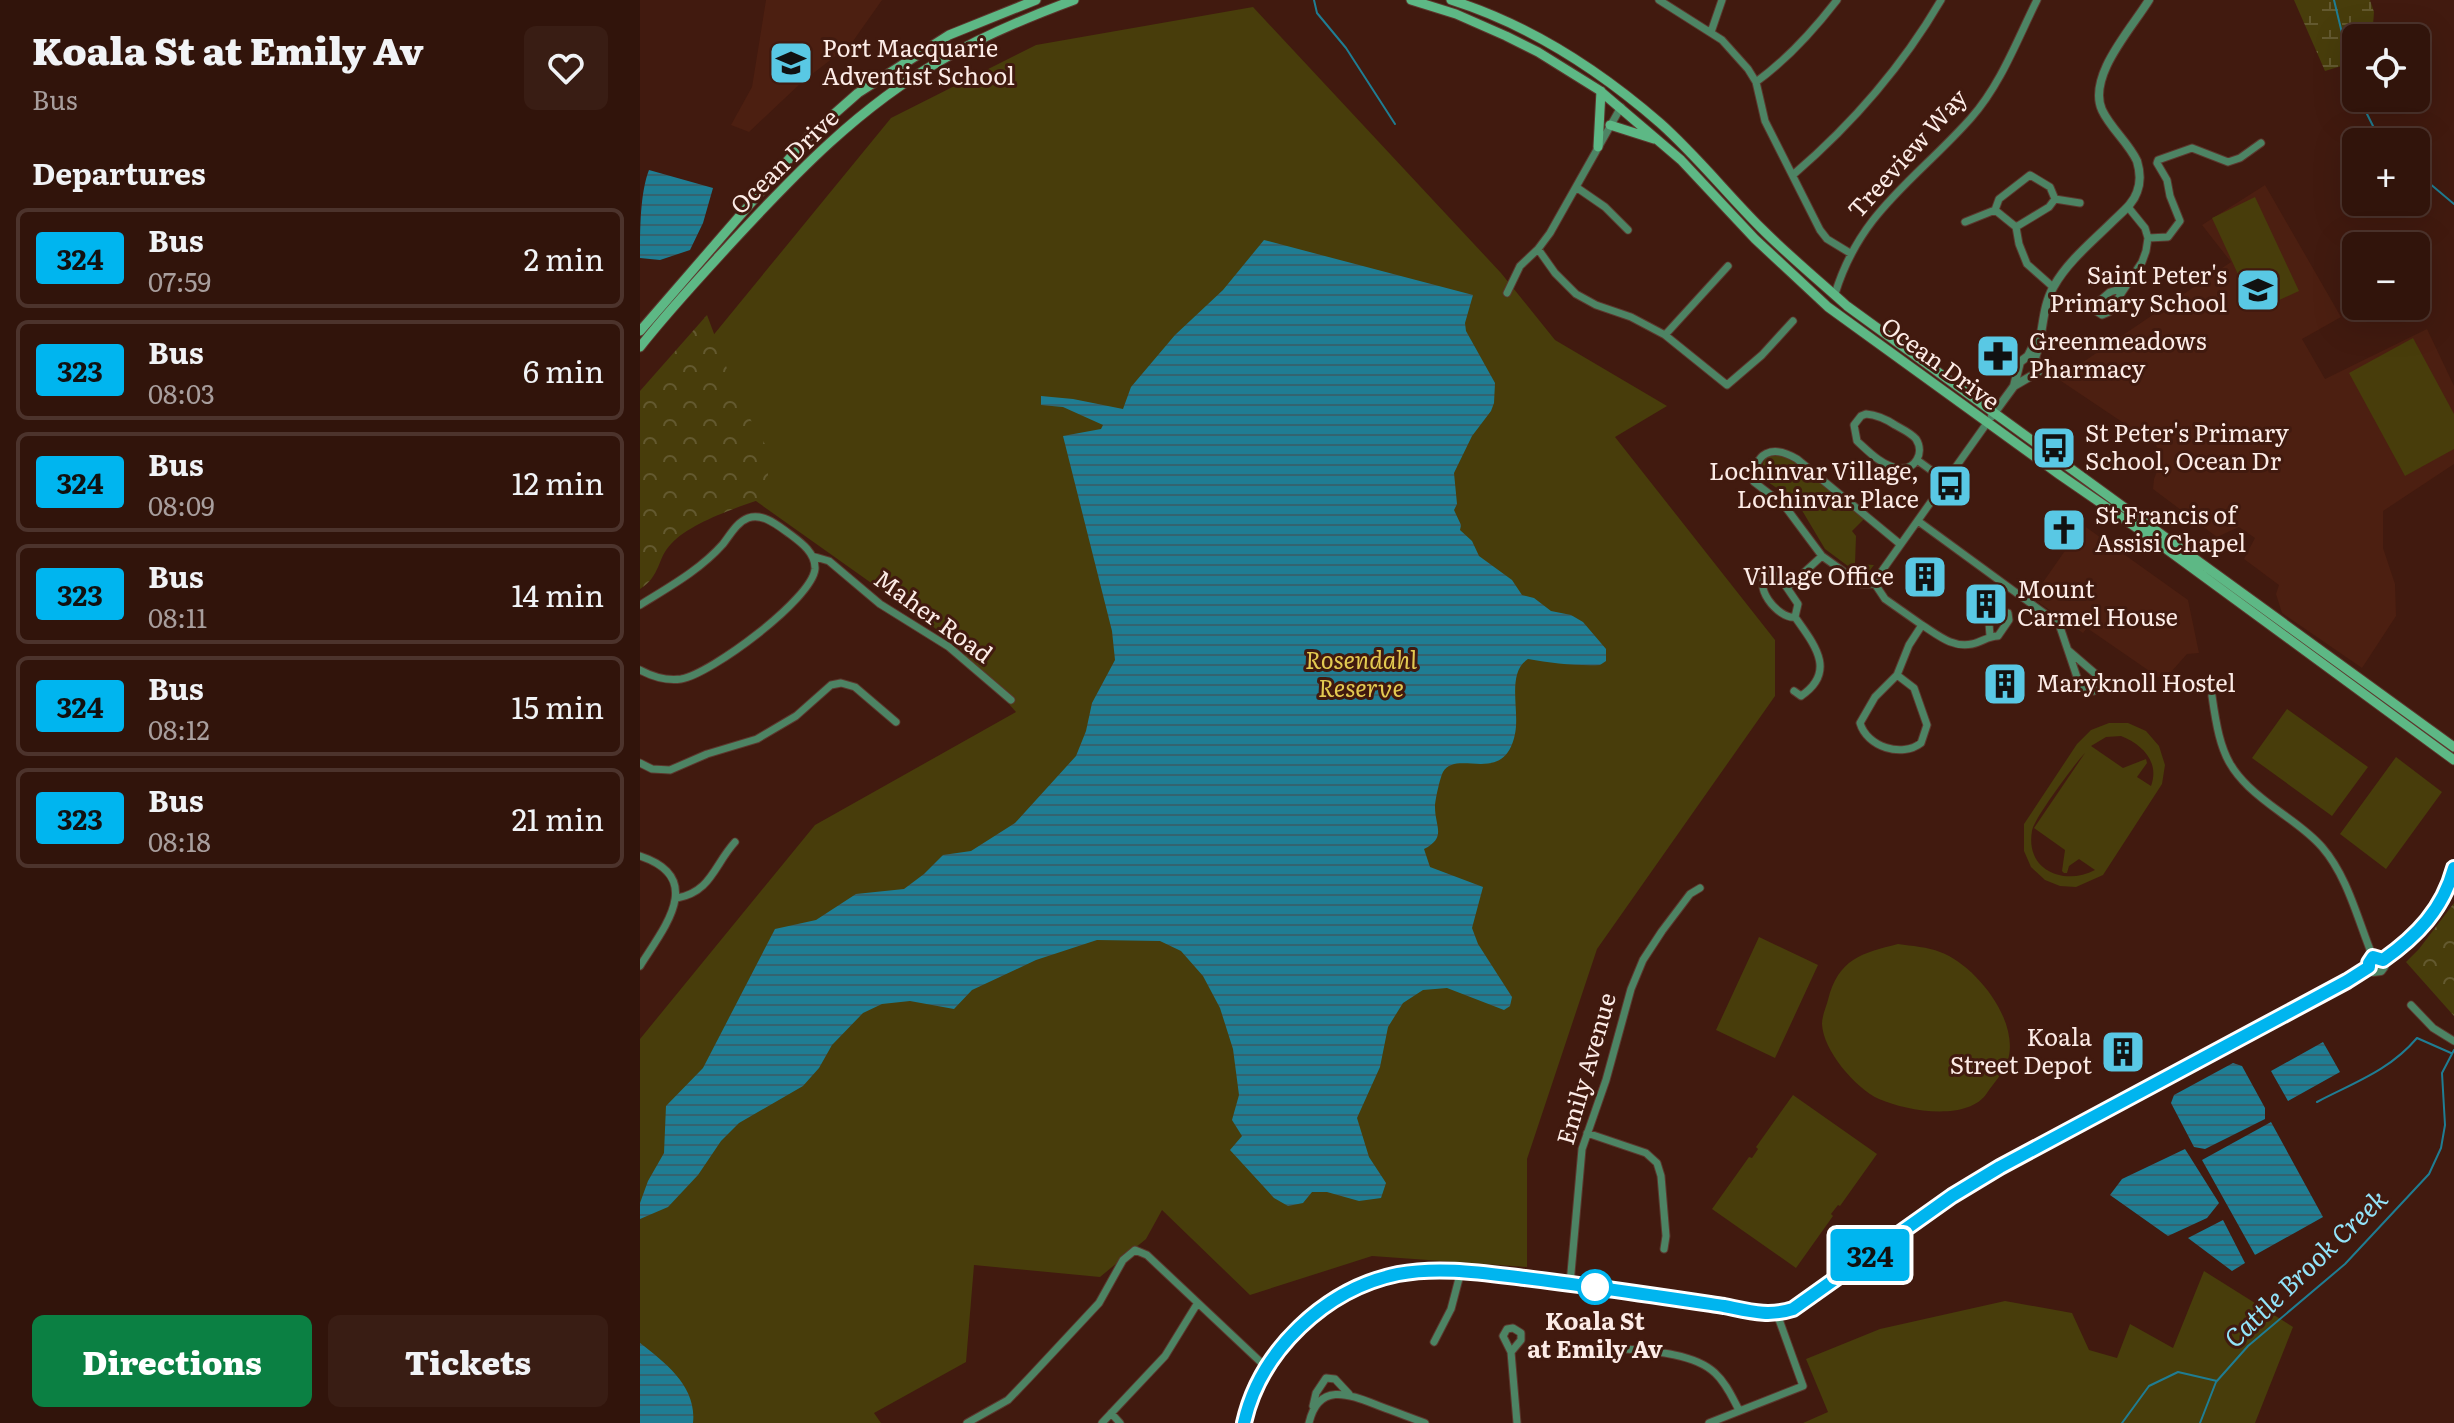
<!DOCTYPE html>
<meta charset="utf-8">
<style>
body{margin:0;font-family:Literata,serif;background:#391d14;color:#f1f3f6;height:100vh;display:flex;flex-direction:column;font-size:30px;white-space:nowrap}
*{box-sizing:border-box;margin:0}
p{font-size:26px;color:#a89e9d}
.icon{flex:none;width:44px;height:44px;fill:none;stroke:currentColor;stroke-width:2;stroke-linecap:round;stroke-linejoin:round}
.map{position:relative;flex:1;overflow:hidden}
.sheet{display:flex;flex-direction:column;background:#31140b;width:640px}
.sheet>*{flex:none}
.badge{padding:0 16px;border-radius:6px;font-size:28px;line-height:52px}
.tools{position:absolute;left:1702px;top:24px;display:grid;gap:16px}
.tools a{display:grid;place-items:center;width:88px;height:88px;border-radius:12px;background:#31140b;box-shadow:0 8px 32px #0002,0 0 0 2px #4c332c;font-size:40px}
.map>.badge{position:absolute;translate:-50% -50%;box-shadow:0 0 0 4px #fff}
h2{padding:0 32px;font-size:30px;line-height:72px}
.round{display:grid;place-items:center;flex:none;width:84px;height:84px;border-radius:12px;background:#391d14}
.headline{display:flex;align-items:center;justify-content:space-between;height:136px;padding:0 32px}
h1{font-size:38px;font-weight:800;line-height:60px}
.button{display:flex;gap:16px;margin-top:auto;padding:16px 32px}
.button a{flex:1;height:92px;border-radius:12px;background:#0b8043;color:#fff;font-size:32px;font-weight:800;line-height:92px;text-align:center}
.button a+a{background:#391d14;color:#f1f3f6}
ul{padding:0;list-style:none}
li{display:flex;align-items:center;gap:24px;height:100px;margin:0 16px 12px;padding:0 16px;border:4px solid #4c332c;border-radius:12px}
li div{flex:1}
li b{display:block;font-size:30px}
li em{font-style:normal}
li .badge{min-width:88px;font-weight:700;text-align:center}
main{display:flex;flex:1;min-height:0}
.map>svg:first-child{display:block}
.built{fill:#4c1f11}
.green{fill:#483d0b;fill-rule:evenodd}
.forest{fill:url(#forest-crowns)}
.wetland{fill:url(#wetland-marsh)}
.water{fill:url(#water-rules)}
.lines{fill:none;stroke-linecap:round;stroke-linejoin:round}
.stream{stroke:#1f7d93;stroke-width:2}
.minor-casing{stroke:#5b372d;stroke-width:9}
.tertiary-casing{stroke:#5b372d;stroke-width:10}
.secondary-casing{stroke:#5b372d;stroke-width:11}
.minor{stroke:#4d8464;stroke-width:7}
.tertiary{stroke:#4d8464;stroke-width:8}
.secondary{stroke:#5db885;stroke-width:9}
.line-casing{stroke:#fff;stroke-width:18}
.line{stroke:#00b5ef;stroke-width:12}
.stop-dot{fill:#fff;stroke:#00b5ef;stroke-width:4}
.labels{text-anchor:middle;stroke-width:6;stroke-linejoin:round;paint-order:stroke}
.poi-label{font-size:24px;fill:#fcebe6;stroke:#411a0f;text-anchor:start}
.street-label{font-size:24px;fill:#fcebe6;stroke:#411a0f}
.park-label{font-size:24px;font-style:italic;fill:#e3ca51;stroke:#411a0f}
.stop-label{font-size:24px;font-weight:bold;fill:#fcebe6;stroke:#411a0f}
.water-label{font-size:26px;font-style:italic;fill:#92e3f9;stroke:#411a0f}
</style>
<main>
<section class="sheet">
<div class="headline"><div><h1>Koala St at Emily Av</h1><p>Bus</p></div><a class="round"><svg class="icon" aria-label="heart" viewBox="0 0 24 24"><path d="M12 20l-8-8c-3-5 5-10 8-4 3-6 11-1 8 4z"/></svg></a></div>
<h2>Departures</h2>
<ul>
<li><span class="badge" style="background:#00b5ef;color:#111">324</span><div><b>Bus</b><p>07:59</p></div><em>2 min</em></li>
<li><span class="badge" style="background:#00b5ef;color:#111">323</span><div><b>Bus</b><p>08:03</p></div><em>6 min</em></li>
<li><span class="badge" style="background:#00b5ef;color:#111">324</span><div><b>Bus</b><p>08:09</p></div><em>12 min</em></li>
<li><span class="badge" style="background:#00b5ef;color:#111">323</span><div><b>Bus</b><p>08:11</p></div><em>14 min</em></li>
<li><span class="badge" style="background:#00b5ef;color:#111">324</span><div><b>Bus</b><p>08:12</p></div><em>15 min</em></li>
<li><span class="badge" style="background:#00b5ef;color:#111">323</span><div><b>Bus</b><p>08:18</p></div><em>21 min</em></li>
</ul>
<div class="button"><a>Directions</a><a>Tickets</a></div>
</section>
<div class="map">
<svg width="1814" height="1423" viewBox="0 0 1814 1423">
<defs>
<pattern id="forest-crowns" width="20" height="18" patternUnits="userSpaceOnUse" patternTransform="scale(2)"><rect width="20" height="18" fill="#483d0b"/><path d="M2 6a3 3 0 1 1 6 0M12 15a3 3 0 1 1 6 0" fill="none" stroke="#63592f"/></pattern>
<pattern id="wetland-marsh" width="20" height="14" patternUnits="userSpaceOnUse" patternTransform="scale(2)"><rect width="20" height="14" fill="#483d0b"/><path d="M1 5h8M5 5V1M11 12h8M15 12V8" fill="none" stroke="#63592f"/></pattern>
<pattern id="water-rules" width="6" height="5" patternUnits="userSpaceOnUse" patternTransform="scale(2)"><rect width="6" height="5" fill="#1f7d93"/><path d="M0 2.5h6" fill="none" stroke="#336470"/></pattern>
</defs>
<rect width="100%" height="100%" fill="#411a0f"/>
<!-- built -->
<path class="built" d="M126,0H242L211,44L162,82L109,132L91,125L112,87Z
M1625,185L1701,317L1662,339L1685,379L1787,329L1814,386V464L1743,511V548L1755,584L1756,616L1722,668L1642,613L1636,594L1639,585L1604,559L1615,538L1599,527L1577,537L1513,489L1514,479L1523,456L1515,444L1418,379L1591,262L1562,225Z
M1443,525L1548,600L1559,653L1547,654L1531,672L1518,677L1447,628L1443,633L1392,598Z"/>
<!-- green -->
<path class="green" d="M613,7L861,273L915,340L1027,406L975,437L1135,640V696L957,949L887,1159V1267L732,1256L610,1295L522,1210L506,1239L460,1277L334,1265L326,1362L234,1413L241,1423H0V1039L175,825L376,712L313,641L3,421L251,118L396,45Z
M1615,197L1659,291L1615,311L1572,218Z
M1773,338L1814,414V449L1765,476L1709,373Z
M1129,454L1149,455L1206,500L1224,519L1212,531L1216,536L1215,564L1234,565L1224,578L1185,549L1157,502L1125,480L1121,472L1123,463Z
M1647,709L1728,767L1692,816L1612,758Z
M1469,723H1488L1506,731L1519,746L1525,765L1522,784L1463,875L1436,887L1420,886L1405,880L1391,867L1384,851V824L1437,744L1451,730ZM1481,736C1502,744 1520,762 1511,786L1497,777L1507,763L1506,759L1483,768L1451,746L1466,737ZM1445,753L1394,828L1425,850L1422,871L1424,873H1427L1429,866L1439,859L1455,870C1425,886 1385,871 1392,831C1393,820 1436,762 1445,753Z
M1756,757L1802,792L1746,869L1700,834Z
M1119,937L1178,965L1135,1058L1076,1030Z
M1258,944C1272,946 1288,947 1300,952C1336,965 1382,1023 1367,1063C1363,1073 1353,1084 1347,1093C1328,1122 1266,1111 1239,1099C1215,1088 1183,1050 1182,1024C1182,1016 1186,1007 1188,1000C1198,959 1222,953 1258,944Z
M1153,1095L1237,1154L1200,1206L1198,1205L1191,1214L1193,1216L1156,1268L1072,1209L1109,1157L1112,1158L1118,1149L1116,1147Z
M1564,1271L1653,1327L1615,1423H1163L1188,1412L1166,1359L1240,1329L1365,1301L1432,1313L1449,1350L1477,1358L1490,1324L1533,1348Z"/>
<!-- forest -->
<path class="forest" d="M67,315L98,398L129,451L127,497C99,507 51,522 31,544C17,558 21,576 0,589V391Z
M1814,903V1016L1766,962L1779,949Z"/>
<!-- wetland -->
<path class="wetland" d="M1654,0H1730L1734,12L1732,38H1716V58L1711,63L1685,71Z"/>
<!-- water -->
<path class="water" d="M9,170L73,188L63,223L50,250L20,260L0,258C0,231 0,193 9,170Z
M624,240L833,295L825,323L826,331L855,383L854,403L851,411L832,436L814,473L817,504L814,510L821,525L820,530L832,541L839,556L872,580L882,595L894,598L911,611L931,615L943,622L966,649V661L960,665C936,666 911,663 888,659C866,673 880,710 875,734C864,787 817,748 803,772C800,778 795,800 795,807C795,827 807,837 784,849L790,867L843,887L832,928L838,944L872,997L870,1006L864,1010L807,988L783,990L763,1003L748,1027L740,1067L717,1118L729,1157L746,1183L741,1198L719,1201L687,1192H672L663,1203L648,1206L634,1198L590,1150L602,1136L592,1120L599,1095L593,1049L580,1008L563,976L541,951L520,941L457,940L396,960L332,990L314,1009L270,1001L242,1004L223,1013L192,1045L179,1068L163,1086L99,1123L81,1141L58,1175L28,1207L0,1219V1203L8,1181L24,1153L26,1106L63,1068L135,929L176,920L216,894L264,889L284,874L303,855L331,851L375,823L436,756L446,731L452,703L475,660L472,631L423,436L461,429L463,425L423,407L401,405V396L433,399L483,409L491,387L535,335L583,290Z
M1683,1042L1700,1072L1648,1101L1631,1071Z
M1593,1063L1602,1066L1625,1108V1119L1565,1149L1554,1147L1531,1103L1534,1095Z
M1631,1122L1683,1217L1615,1255L1562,1160Z
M1545,1149L1579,1203L1567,1218L1528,1236L1470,1195L1482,1179Z
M1583,1220L1605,1263L1592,1271L1548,1238Z
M0,1343C26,1363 57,1387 53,1423H0Z"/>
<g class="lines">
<!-- stream -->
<path class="stream" d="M674,0L677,13L706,48L755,124
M1694,0L1716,91
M1719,98L1741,142
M1776,172L1814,204
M1677,1102C1713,1083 1749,1071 1777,1038L1811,1053
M1482,1423L1509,1386L1538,1372L1577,1381
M1560,1423L1576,1382L1608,1346L1705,1264L1789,1174L1801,1148L1805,1125L1802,1073L1814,1050"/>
<!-- minor casing -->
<g class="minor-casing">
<path id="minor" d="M1019,0L1082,40L1108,69L1116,82L1125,121L1180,230L1187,239L1210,253
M1071,32L1082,0
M1116,82C1148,59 1173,31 1197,0
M981,107L910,233L898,249L915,273L936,294L956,305L991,317L1025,335L1087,385L1122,355L1153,321
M1154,174C1211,125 1263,65 1301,0
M936,187L965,207L988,230
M1415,199L1440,203
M1355,210L1376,227L1379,244L1387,264L1413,287
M1325,222L1355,210L1359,199L1390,175L1410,187L1415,199L1409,207L1376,227
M1508,238L1528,237L1540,221L1530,196L1527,180L1517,163L1518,160L1552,148L1588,162L1600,158L1621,143
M1483,288L1470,292L1457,303L1456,311L1462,315L1469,312L1502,262L1506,251L1508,238L1505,228L1488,207
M867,293L880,266L898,249
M1195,294C1220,211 1277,179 1331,118C1361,84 1377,40 1397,0
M1025,335L1088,266
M1226,414C1237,415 1246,419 1255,425C1262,429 1271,433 1276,439C1285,453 1275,471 1258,468C1242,466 1228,451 1217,441L1214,425L1221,416Z
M1277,460L1306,481
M1278,521L1419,624L1440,686L1448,692L1454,691L1459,684L1458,676L1429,651
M172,556L189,561L240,604L309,647L371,700
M1182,556L1144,505L1114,482C1114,452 1132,444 1157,459L1260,544
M1131,573L1141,579L1158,604L1155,617C1139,620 1108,583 1131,573Z
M1235,584L1245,599L1282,625L1269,645L1257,675L1235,697L1220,723C1227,747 1262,758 1281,743L1287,725L1274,688L1257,675
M1235,584L1239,575L1347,423
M1148,587L1182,556L1221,584H1235
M0,605C29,587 60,570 83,544C90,535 97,522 108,518C122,513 136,524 147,532C159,541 176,552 175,569C172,599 71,674 41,679C26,681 13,677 0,670
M1282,625C1298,635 1312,648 1332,644C1342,642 1348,636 1358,636L1369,620L1368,613L1357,612L1349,623L1350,636
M1154,691L1161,696C1198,671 1173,643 1155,617
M1572,696C1581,759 1588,774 1640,812C1655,823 1670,833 1682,847C1708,877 1718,921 1733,957
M0,763L12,769L30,770L67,754L117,739L156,716L191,685L201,683L215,687L256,722
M0,856C67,878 23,929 0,966
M37,898C71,892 74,865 95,842
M1771,1005L1793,1028L1814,1041
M947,1133L1006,1153L1017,1163L1021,1176L1026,1236L1024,1249
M930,1284L942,1149L966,1080L991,989L1003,960L1022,931L1050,894L1060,888
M794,1342L811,1309L821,1271
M960,1347C993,1351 1050,1349 1075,1373C1086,1383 1092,1397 1099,1410
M871,1352L881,1340V1333L873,1328L867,1329L863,1336L871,1352L877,1423
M673,1406L676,1393L686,1378L695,1379L709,1394
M471,1413L480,1423
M327,1423L368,1400L390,1377L459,1303L483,1260L495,1250L507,1255L627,1368
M462,1423L525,1356L557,1304
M669,1423C679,1379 713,1396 742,1407C756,1412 771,1418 785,1423
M1069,1423L1163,1386L1137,1314"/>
</g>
<!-- tertiary casing -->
<g class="tertiary-casing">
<path id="tertiary" d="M1374,386L1380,362L1388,356L1396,340
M1352,416L1374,386L1398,372L1399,365L1395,358C1404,334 1401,308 1414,286C1428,261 1453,241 1473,221C1482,212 1493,204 1497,192C1501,182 1500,171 1497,161C1488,142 1471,129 1462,110C1447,76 1492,28 1509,0
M1743,960C1777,936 1803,909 1814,868
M1729,967L1733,972L1741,971L1744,967L1743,960
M1729,967V963L1733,957L1743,960
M604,1423C621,1351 685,1289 758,1274C801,1265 847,1274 891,1279C955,1287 1019,1296 1084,1306C1108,1311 1128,1317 1153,1309L1312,1196L1360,1167L1589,1047L1729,967"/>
</g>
<!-- secondary casing -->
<g class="secondary-casing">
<path id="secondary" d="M771,0L816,14L866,36L898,52L959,90L1041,160L1115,239L1188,307L1420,475L1510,537L1814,760
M811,0C887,24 959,70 1020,123C1056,155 1087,194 1121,228C1148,255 1178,280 1207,306L1814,747
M970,125L1014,139
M958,147L961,91
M0,331L168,137L218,93L309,35L396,0
M0,347C29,310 61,276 93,241C155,174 220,106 300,61C342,36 388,17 434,0"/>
</g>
<!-- minor -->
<use href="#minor" class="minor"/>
<!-- tertiary -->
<use href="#tertiary" class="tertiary"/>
<!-- secondary -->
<use href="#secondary" class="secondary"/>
</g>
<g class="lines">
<!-- line casing -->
<g class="line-casing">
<path id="line" d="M604,1423C620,1351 685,1289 758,1274C800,1266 843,1273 885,1278C951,1286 1017,1296 1084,1306C1109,1311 1128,1317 1153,1309L1312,1196L1360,1167L1707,981L1729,967V963L1733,957L1743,960C1777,936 1803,909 1814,868"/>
</g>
<!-- line -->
<use href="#line" class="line"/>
</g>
<!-- icons -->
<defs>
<g id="school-square" transform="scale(2.3)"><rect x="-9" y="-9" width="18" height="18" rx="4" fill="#59c8e4" stroke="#411a0f"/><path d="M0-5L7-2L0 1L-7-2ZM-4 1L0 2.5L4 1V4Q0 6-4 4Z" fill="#111"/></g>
<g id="pharmacy-square" transform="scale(2.3)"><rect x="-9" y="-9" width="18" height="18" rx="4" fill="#59c8e4" stroke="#411a0f"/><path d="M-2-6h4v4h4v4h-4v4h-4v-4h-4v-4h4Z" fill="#111"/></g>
<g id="bus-square" transform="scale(2.3)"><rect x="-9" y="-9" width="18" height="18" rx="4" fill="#59c8e4" stroke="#411a0f"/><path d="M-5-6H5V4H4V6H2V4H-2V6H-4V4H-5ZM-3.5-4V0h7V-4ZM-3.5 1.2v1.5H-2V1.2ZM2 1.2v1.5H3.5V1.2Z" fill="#111"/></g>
<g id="church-square" transform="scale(2.3)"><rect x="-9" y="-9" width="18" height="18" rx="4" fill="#59c8e4" stroke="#411a0f"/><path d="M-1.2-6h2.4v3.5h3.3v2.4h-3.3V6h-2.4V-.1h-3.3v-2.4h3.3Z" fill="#111"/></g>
<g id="building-square" transform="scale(2.3)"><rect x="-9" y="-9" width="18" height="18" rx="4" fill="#59c8e4" stroke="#411a0f"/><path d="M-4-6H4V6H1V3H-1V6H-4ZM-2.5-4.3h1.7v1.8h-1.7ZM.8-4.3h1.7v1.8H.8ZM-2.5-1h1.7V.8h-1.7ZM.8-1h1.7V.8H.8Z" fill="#111"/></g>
</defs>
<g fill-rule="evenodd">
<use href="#school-square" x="151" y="63"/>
<use href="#school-square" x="1618" y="290"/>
<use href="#pharmacy-square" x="1358" y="356"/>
<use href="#bus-square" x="1414" y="448"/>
<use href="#bus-square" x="1310" y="486"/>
<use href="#church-square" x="1424" y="530"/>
<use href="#building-square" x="1285" y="577"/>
<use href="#building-square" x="1346" y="604"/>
<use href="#building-square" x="1365" y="684"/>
<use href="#building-square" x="1483" y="1052"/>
</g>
<!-- markers -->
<circle class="stop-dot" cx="955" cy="1287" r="16"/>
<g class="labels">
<!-- poi labels -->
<g class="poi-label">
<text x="182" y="57">Port Macquarie<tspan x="182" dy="28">Adventist School</tspan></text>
<text x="1587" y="284" text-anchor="end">Saint Peter's<tspan x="1587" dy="28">Primary School</tspan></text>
<text x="1389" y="350">Greenmeadows<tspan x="1389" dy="28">Pharmacy</tspan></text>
<text x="1445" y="442">St Peter's Primary<tspan x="1445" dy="28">School, Ocean Dr</tspan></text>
<text x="1279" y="480" text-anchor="end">Lochinvar Village,<tspan x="1279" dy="28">Lochinvar Place</tspan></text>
<text x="1455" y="524">St Francis of<tspan x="1455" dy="28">Assisi Chapel</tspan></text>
<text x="1254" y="585" text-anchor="end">Village Office</text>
<text x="1377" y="598">Mount<tspan x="1377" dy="28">Carmel House</tspan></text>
<text x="1396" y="692">Maryknoll Hostel</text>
<text x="1452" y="1046" text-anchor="end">Koala<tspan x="1452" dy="28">Street Depot</tspan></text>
</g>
<!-- street labels -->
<g class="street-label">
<text transform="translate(1268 154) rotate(-48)" y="8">Treeview Way</text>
<text transform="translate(145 162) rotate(-44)" y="8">Ocean Drive</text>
<text transform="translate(1300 364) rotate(36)" y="8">Ocean Drive</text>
<text transform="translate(293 617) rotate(36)" y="8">Maher Road</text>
<text transform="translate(947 1069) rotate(-74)" y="8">Emily Avenue</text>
</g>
<!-- park labels -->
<g class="park-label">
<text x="721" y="669">Rosendahl<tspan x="721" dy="28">Reserve</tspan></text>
</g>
<!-- stop labels -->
<g class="stop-label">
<text x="955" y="1330">Koala St<tspan x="955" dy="28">at Emily Av</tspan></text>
</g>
<!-- water labels -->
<g class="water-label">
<text transform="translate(1666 1269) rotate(-44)" y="9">Cattle Brook Creek</text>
</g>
</g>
</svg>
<div class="tools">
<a><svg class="icon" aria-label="locate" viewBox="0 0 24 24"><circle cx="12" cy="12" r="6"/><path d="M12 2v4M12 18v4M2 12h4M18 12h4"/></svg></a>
<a>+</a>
<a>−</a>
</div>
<b class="badge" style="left:1230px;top:1255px;background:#00b5ef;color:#111">324</b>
</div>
</main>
